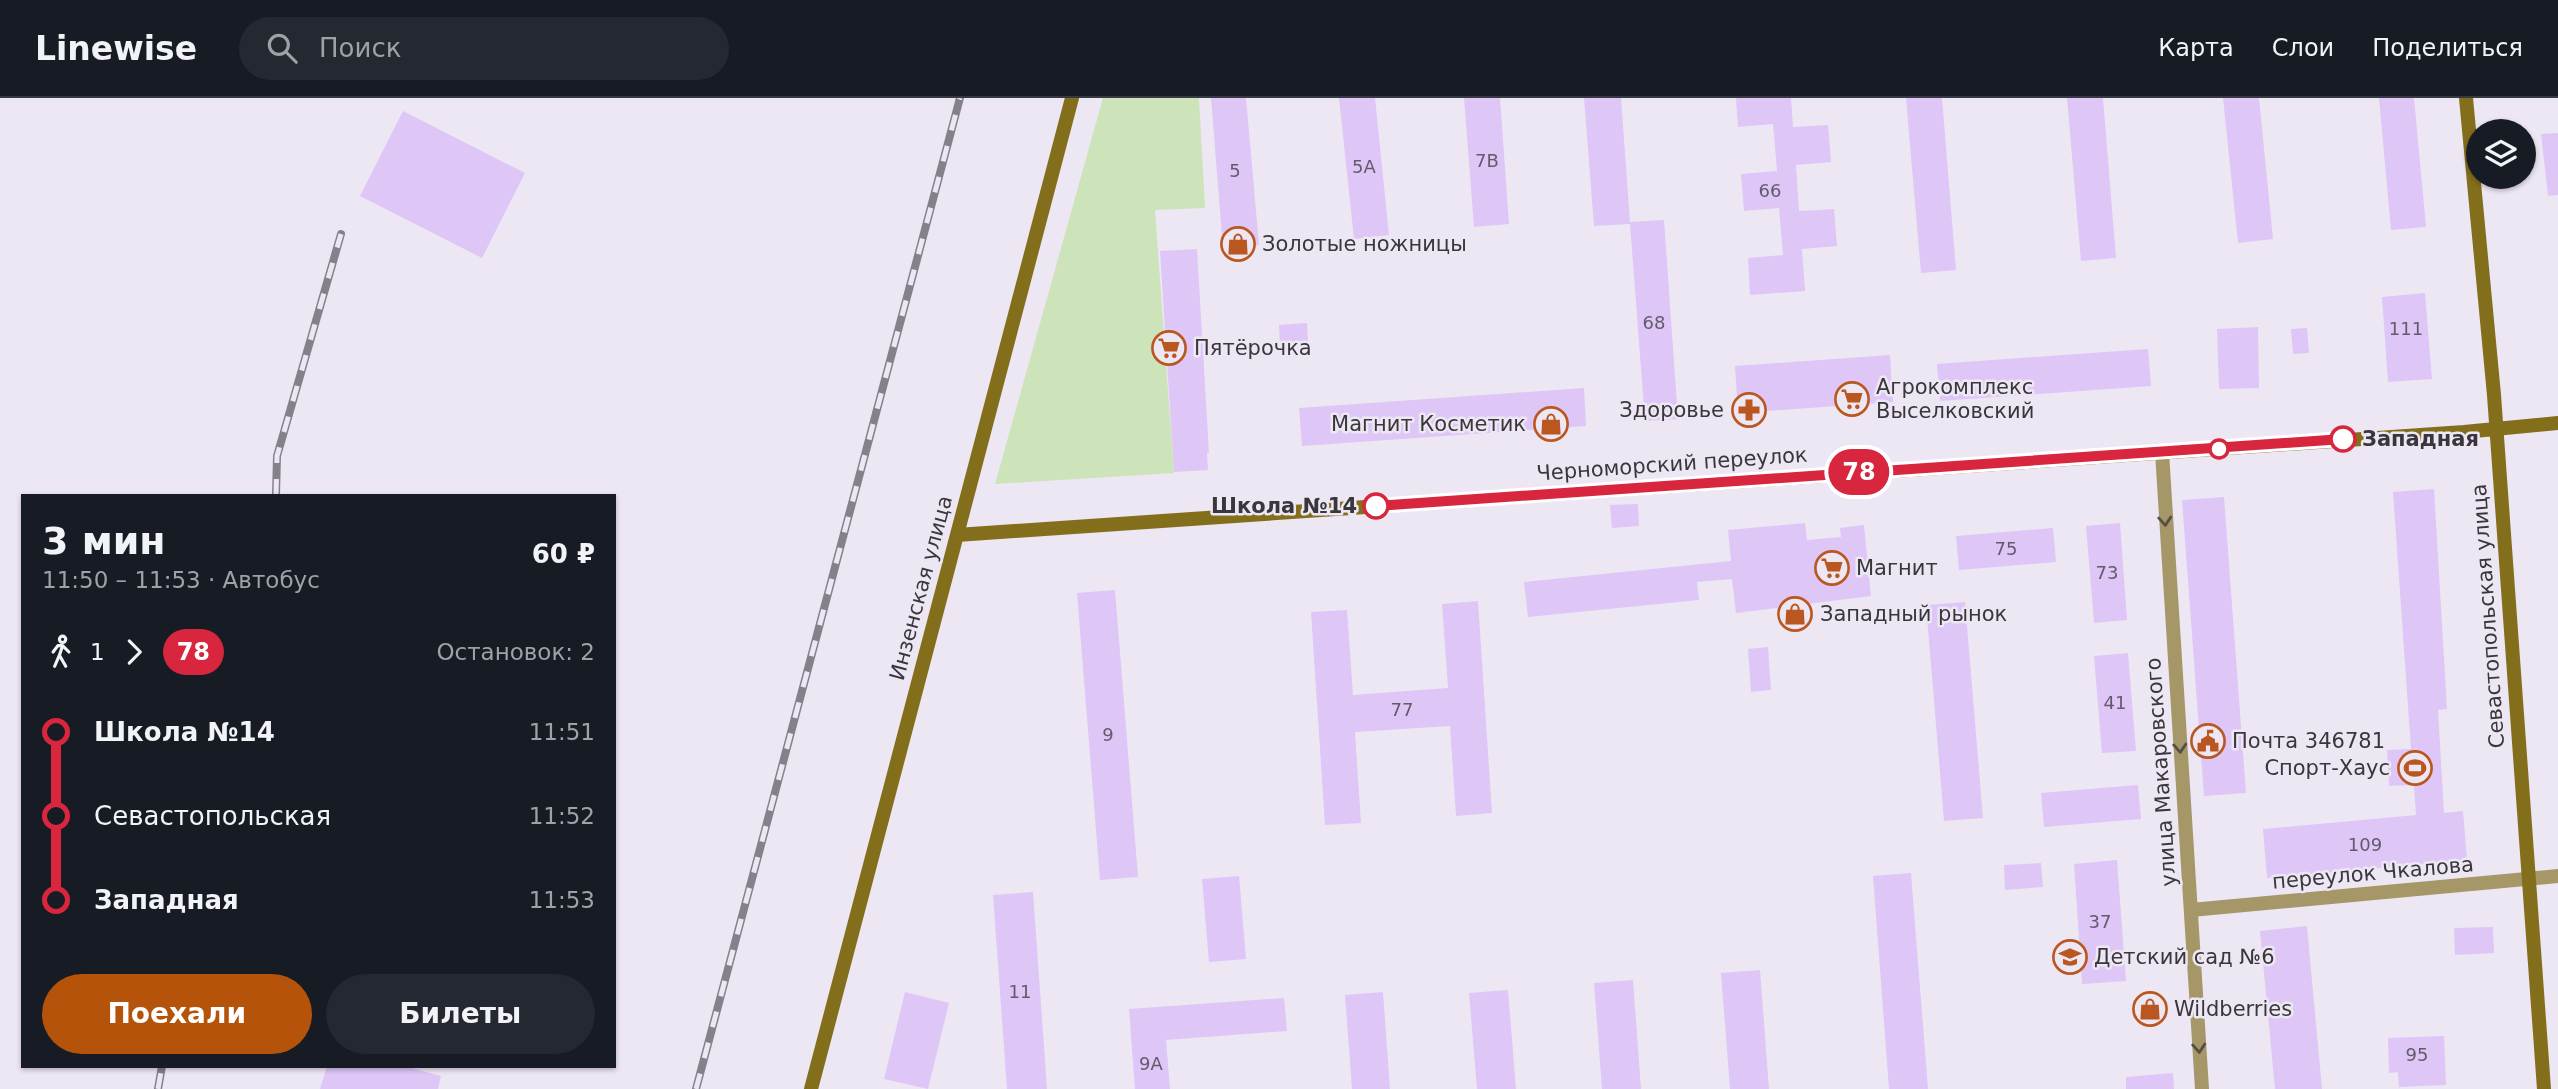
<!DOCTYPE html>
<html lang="ru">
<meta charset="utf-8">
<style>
body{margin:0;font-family:"DejaVu Sans",sans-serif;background:#242831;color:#f1f3f6;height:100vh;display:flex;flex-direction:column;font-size:26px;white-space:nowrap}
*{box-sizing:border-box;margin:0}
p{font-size:23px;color:#9ea1a6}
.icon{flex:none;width:38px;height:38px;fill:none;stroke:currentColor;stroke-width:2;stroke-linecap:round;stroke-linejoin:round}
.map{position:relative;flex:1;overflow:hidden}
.panel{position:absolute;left:21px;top:396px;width:595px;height:574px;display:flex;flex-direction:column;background:#171b24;border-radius:0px;box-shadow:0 2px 5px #0004}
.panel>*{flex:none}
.badge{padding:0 14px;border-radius:23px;font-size:24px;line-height:46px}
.tools{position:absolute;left:2466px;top:21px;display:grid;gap:14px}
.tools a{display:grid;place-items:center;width:70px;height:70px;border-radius:50%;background:#171b24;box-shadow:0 2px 5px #0004;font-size:35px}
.map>.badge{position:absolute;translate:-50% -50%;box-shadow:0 0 0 4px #fff}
.legs{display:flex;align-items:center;gap:10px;height:77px;padding:0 21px;font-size:23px}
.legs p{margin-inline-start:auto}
.headline{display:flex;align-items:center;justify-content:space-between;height:119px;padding:0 21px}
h1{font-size:38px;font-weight:700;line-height:52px}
.button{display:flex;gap:14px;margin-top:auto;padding:14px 21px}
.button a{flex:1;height:80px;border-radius:42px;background:#b45309;color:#fff;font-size:28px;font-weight:700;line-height:80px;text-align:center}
.button a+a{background:#242831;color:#f1f3f6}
ul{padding:0 21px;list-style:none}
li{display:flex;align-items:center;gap:24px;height:84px;font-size:26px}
li i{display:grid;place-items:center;width:10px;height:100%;margin:0 9px;background:currentColor}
li i::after{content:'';width:18px;height:18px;margin:-9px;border:5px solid;border-radius:50%;background:#171b24}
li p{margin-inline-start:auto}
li:first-child i{background:linear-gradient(#0000 50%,currentColor 0)}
li:last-child i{background:linear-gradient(currentColor 50%,#0000 0)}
header{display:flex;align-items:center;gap:42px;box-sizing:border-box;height:98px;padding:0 35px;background:#171b24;border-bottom:2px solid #363941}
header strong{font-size:33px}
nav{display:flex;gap:38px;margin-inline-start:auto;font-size:24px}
.search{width:490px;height:63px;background:#242831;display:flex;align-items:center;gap:18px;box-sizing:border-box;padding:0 24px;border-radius:38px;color:#9ea1a6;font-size:26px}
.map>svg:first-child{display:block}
.green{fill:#cde3ba}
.building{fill:#dec6f7}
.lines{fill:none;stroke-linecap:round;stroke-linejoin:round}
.street{stroke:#a59767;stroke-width:14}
.secondary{stroke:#836e1b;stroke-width:14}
.rail-casing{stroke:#85818a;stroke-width:8}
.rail{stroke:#ede7f4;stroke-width:5;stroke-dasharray:16;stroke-linecap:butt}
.oneway{stroke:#554f47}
.line-1-casing{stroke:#fff;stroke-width:16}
.line-1{stroke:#d7263d;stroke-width:10}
.stop-1-dot{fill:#fff;stroke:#d7263d;stroke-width:3.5}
.labels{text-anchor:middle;stroke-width:5;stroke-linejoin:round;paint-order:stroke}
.number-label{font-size:18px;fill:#635b6b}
.poi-label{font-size:21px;fill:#3a373c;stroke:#ede7f4;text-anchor:start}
.stop-label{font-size:21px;font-weight:bold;fill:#3a373c;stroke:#ede7f4;text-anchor:start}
.street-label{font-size:21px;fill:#3a373c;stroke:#ede7f4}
</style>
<header>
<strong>Linewise</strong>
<div class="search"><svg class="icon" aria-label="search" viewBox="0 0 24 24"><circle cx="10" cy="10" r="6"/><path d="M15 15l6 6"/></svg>Поиск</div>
<nav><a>Карта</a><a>Слои</a><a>Поделиться</a></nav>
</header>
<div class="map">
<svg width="2558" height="991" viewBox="0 0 2558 991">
<rect width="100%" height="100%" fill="#ede7f4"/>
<!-- green -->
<path class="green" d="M1103,0H1199L1205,110L1155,112L1174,375L995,386Z"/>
<!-- building -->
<path class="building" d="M1211,0H1246L1259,147L1223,150Z
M1339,0H1375L1389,137L1354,141Z
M1464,0H1500L1509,126L1474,129Z
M1584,0H1621L1630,124L1664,122L1678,321L1645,323L1630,126L1594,128Z
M1736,0H1791L1793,29L1828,27L1831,64L1796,67L1799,113L1834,111L1837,148L1802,151L1805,193L1750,197L1748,160L1783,157L1779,110L1744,113L1741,76L1777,73L1773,26L1738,29Z
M1906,0H1942L1956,172L1921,175Z
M2067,0H2103L2116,160L2081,163Z
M2223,0H2259L2273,141L2238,145Z
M2379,0H2414L2426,129L2391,132Z
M403,13L525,75L482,160L360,98Z
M2558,35V97L2548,98L2541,36Z
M1197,151L1209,355H1207L1208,372L1174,374L1160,153Z
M2425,195L2432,281L2388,284L2382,199Z
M1307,225L1308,244L1280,246L1279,227Z
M2258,229L2259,290L2219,291L2217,231Z
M2307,230L2309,255L2293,256L2291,231Z
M2148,251L2151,288L1940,303L1937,266Z
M1890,257L1893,304L1738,315L1735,268Z
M1584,290L1586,328L1302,348L1299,310Z
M2434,391L2447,611L2438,612L2444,715L2463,713L2467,762L2267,780L2263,731L2416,717L2414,687L2389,688L2387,652L2411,651L2393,394Z
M2224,399L2246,695L2204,698L2182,402Z
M1638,406L1639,428L1612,430L1610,407Z
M1805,425L1807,442L1841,439L1840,430L1864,427L1871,498L1736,515L1732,481L1697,484L1699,502L1528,519L1524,484L1731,463L1728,432Z
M2120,425L2127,522L2094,525L2086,428Z
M2053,430L2056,464L1959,472L1956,438Z
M1115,492L1138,779L1100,782L1077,495Z
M1478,503L1492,715L1456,718L1450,628L1355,634L1361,725L1325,727L1311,514L1347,512L1353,597L1448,590L1442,506Z
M1965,504L1983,720L1944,723L1926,507Z
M1768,549L1771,592L1751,594L1748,551Z
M2128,555L2136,653L2102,655L2094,558Z
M2138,687L2141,721L2044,729L2041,695Z
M2117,762L2126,883L2082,886L2074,766Z
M2041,765L2043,789L2005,792L2004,767Z
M1911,775L1928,991H1889L1873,778Z
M1239,778L1246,861L1209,864L1202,781Z
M1033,794L1047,991H1007L993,797Z
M2307,828L2322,991H2275L2260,833Z
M2493,829L2494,855L2455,857L2454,830Z
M1760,872L1769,991H1730L1721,875Z
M1633,882L1641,991H1602L1594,885Z
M1508,892L1516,991H1477L1469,895Z
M905,894L949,905L928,991L884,981Z
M1383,894L1390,991H1352L1345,897Z
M1284,900L1287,933L1166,942L1170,991H1135L1129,911Z
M2133,902L2167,903V920H2133Z
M2444,938L2446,987L2399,989L2398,974L2389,975L2388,940Z
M327,968H404L441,978L438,991H320Z
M2173,975L2174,991H2126V979Z"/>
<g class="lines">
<!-- street -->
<path class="street" d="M2162,354L2202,991
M2191,812L2558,778"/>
<!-- secondary -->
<path class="secondary" d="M2466,0L2494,297L2544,991
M957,437L2464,334L2558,325
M811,991L1072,0"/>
<!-- rail casing -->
<g class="rail-casing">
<path id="rail" d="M276,397L277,358L341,136
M158,991L162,968
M696,991L960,0"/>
</g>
<!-- rail -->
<use href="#rail" class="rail"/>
</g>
<!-- one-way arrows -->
<defs><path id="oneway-chevron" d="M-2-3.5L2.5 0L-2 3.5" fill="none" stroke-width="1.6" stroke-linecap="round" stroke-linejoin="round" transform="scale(1.75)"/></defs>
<g class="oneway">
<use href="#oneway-chevron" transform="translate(2165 423) rotate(86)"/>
<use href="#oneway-chevron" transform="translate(2180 650) rotate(86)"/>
<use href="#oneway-chevron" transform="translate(2199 950) rotate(86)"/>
</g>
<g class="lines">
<!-- line-1 casing -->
<g class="line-1-casing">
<path id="line-1" d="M1376,408L2343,341"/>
</g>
<!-- line-1 -->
<use href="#line-1" class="line-1"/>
</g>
<!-- icons -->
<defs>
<g id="shop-ring" transform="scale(1.75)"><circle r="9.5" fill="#ede7f4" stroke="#ba5721" stroke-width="1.5"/><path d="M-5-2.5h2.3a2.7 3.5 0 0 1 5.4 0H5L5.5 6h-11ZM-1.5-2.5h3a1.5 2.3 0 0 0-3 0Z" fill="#ba5721"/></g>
<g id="supermarket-ring" transform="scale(1.75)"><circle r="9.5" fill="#ede7f4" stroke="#ba5721" stroke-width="1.5"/><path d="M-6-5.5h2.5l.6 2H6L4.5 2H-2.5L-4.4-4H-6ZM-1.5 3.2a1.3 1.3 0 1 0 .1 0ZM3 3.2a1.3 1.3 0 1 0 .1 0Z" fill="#ba5721"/></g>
<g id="pharmacy-ring" transform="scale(1.75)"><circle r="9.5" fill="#ede7f4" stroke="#ba5721" stroke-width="1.5"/><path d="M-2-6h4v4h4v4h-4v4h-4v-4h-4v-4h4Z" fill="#ba5721"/></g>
<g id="civic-ring" transform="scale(1.75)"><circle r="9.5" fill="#ede7f4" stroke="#ba5721" stroke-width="1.5"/><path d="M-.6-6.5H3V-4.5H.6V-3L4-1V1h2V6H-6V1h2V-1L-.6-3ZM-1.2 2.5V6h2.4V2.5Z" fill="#ba5721"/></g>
<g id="stadium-ring" transform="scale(1.75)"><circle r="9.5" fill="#ede7f4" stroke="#ba5721" stroke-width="1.5"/><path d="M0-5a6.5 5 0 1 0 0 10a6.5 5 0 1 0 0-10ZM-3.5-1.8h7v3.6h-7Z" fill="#ba5721"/></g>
<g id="school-ring" transform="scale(1.75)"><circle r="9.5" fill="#ede7f4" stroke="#ba5721" stroke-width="1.5"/><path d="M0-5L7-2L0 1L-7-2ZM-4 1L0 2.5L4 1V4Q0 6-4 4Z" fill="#ba5721"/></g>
</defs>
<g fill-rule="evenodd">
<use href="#shop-ring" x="1238" y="146"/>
<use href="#supermarket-ring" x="1169" y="250"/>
<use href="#supermarket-ring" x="1852" y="301"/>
<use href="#pharmacy-ring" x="1749" y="312"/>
<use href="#shop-ring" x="1551" y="326"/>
<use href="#supermarket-ring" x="1832" y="470"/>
<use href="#shop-ring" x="1795" y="516"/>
<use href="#civic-ring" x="2208" y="643"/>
<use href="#stadium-ring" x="2415" y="670"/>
<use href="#school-ring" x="2070" y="859"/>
<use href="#shop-ring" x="2150" y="911"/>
</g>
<!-- markers -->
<g class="stop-1-dot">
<circle cx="2343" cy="341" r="12"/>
<circle cx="2219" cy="351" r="9"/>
<circle cx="1376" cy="408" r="12"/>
</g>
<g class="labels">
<!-- number labels -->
<g class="number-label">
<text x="1487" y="69">7В</text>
<text x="1364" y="75">5А</text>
<text x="1235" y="79">5</text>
<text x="1770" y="99">66</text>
<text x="1654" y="231">68</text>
<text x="2406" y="237">111</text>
<text x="2006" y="457">75</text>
<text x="2107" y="481">73</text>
<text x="2115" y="611">41</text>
<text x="1402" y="618">77</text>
<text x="1108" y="643">9</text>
<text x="2365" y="753">109</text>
<text x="2100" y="830">37</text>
<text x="1020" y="900">11</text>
<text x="2417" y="963">95</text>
<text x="1151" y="972">9А</text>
</g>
<!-- poi labels -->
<g class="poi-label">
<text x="1262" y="153">Золотые ножницы</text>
<text x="1194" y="257">Пятёрочка</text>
<text x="1876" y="296">Агрокомплекс<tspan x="1876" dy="24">Выселковский</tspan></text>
<text x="1724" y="319" text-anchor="end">Здоровье</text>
<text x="1526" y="333" text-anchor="end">Магнит Косметик</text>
<text x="1856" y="477">Магнит</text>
<text x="1820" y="523">Западный рынок</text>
<text x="2232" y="650">Почта 346781</text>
<text x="2390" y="677" text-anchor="end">Спорт-Хаус</text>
<text x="2094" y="866">Детский сад №6</text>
<text x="2174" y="918">Wildberries</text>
</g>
<!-- stop labels -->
<g class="stop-label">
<text x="2362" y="348">Западная</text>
<text x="1357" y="415" text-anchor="end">Школа №14</text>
</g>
<!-- street labels -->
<g class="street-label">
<text transform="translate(1672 366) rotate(-4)" y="7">Черноморский переулок</text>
<text transform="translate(921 490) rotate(-75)" y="7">Инзенская улица</text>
<text transform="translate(2488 518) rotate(-94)" y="7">Севастопольская улица</text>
<text transform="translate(2161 674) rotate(-94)" y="7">улица Макаровского</text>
<text transform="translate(2373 775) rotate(-5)" y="7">переулок Чкалова</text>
</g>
</g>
</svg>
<div class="tools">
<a><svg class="icon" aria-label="layers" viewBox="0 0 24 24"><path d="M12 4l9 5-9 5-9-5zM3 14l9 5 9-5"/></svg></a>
</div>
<b class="badge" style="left:1859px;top:374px;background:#d7263d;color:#fff">78</b>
<section class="panel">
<div class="headline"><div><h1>3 мин</h1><p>11:50 – 11:53 · Автобус</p></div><b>60 ₽</b></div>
<div class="legs"><svg class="icon" aria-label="walk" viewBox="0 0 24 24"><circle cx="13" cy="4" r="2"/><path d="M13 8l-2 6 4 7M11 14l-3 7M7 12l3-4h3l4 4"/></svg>1<svg class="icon" aria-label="forward" viewBox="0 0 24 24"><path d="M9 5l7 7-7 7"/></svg><b class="badge" style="background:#d7263d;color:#fff">78</b><p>Остановок: 2</p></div>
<ul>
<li><i style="color:#d7263d"></i><b>Школа №14</b><p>11:51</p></li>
<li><i style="color:#d7263d"></i><span>Севастопольская</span><p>11:52</p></li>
<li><i style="color:#d7263d"></i><b>Западная</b><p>11:53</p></li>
</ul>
<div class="button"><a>Поехали</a><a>Билеты</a></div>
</section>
</div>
